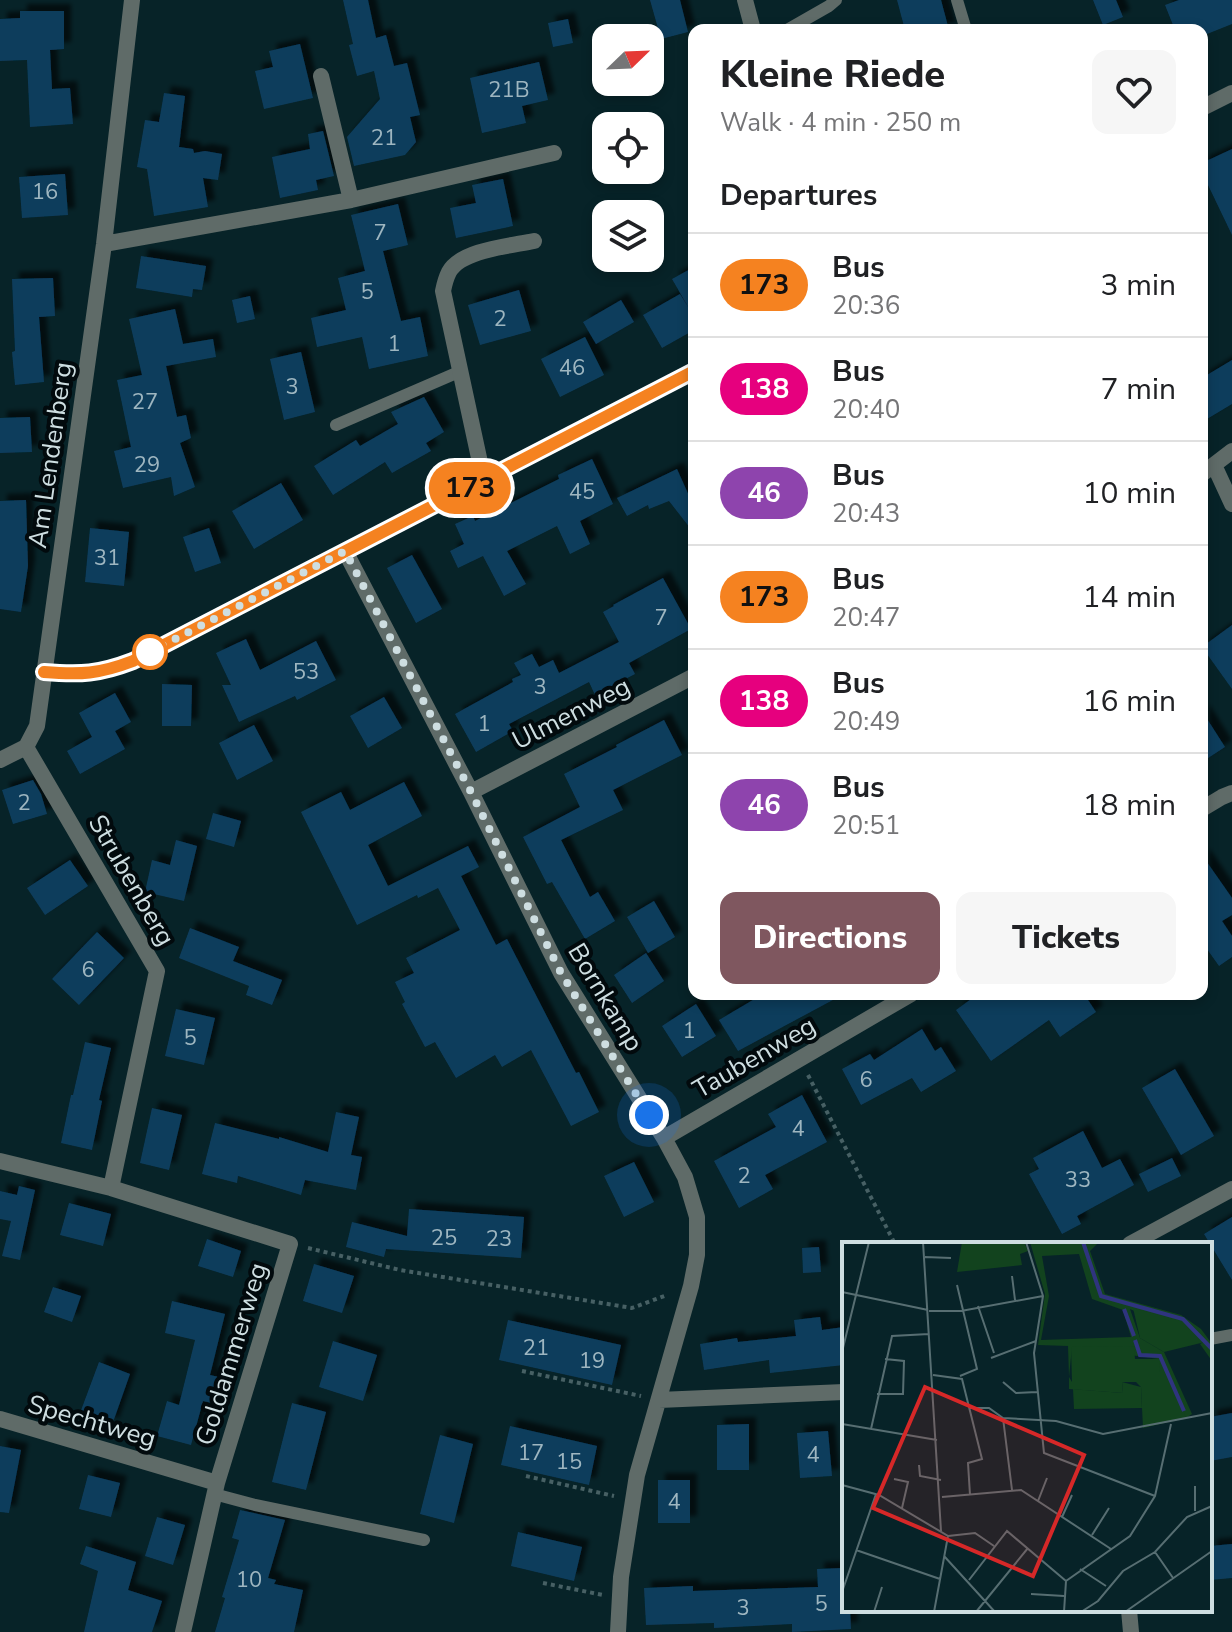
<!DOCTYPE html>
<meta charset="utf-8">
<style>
body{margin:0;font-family:"Nunito Sans",sans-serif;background:#f6f6f6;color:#202124;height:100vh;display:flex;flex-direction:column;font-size:30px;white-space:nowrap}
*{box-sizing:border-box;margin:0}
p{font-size:26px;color:#757577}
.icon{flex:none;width:44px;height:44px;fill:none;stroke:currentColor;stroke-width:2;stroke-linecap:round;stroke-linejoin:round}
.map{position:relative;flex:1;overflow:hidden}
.side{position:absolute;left:688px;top:24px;width:520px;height:976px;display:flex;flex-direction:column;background:#fff;border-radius:16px;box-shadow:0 4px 12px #0003}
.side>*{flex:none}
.badge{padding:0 16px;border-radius:26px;font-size:28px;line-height:52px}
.needle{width:52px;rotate:67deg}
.controls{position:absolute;left:592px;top:24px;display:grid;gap:16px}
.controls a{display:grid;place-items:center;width:72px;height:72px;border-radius:16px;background:#fff;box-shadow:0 4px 12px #0003;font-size:40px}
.you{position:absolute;width:40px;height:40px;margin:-20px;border:6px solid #fff;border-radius:50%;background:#1a73e8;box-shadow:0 0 0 12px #1a73e833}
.map>.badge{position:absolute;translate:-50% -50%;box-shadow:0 0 0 4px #fff}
h2{padding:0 32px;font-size:30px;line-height:72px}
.round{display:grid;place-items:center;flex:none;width:84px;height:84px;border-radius:16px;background:#f6f6f6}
.head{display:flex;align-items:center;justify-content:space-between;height:136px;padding:0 32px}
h1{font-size:38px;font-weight:800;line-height:60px}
.primary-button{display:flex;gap:16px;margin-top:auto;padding:16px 32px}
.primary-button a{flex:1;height:92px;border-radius:16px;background:#7f575f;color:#fff;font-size:32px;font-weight:800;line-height:92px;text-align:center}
.primary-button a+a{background:#f6f6f6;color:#202124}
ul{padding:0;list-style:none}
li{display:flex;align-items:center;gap:24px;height:104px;padding:0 32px;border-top:2px solid #e0e0e0}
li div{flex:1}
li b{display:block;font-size:30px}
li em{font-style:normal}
li .badge{min-width:88px;font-weight:700;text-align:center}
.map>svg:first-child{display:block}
.building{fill:#0d3c5c;filter:url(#shadow)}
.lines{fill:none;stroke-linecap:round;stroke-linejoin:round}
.path{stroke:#476064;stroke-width:4;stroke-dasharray:4 4;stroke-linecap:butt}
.lane{stroke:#5f6b68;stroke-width:12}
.street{stroke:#5f6b68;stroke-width:16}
.line-casing{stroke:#fff;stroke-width:18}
.line{stroke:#f58220;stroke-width:12}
.walk{stroke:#cedee1;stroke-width:8;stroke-dasharray:0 14.4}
.stop-dot{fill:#fff;stroke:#f58220;stroke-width:4}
.labels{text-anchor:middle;stroke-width:8;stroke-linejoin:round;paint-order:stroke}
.number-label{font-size:22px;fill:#9eb6c0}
.street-label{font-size:26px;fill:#cedee1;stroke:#020a0d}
.inset-river{fill:none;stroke:#2f347f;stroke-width:4}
.inset-road{fill:none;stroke:#576e72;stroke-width:2}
.view{fill:#d62828;fill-opacity:0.15;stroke:#d62828;stroke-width:4}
.inset-edge{fill:none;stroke:#cedee1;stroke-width:4}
</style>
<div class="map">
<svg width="1232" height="1632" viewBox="0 0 1232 1632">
<defs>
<filter id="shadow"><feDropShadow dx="7" dy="-7" stdDeviation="2" flood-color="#0009"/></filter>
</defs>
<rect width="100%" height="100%" fill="#072328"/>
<!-- building -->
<path class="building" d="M343,0H368L376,38L386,35L394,66L407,63L420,115L410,117L416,142L405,155L354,166L347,137L380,99L374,71L357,76L349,45L353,44Z
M650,0H680L688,32L661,39Z
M897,0H941L949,30H905Z
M1093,0H1116L1123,17L1103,25Z
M1179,0H1232V24L1202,36V30H1175L1165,5Z
M20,11H64V49L50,50L52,89L70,88L73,124L30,127L27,60L0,61V19L20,18Z
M568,19L573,43L553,47L548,23Z
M300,44L313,98L264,109L255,71L273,67L269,51Z
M539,62L548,100L522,106L526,123L482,133L470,78Z
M164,93L185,96L179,147L193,149L194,153L205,151L222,154L218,180L203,178L208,207L154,216L147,169L137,167L145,120L159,122Z
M323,131L334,176L316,180L318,190L280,198L272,157L310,149L308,134Z
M1232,149V235L1208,185L1202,188V163Z
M65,174L68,215L22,218L19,177Z
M503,179L513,226L456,238L450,208L476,203L472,185Z
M398,204L408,245L383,251L401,321L420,317L428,356L369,369L362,337L317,347L311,318L346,310L338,278L365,271L351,215Z
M141,256L206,266L202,290L193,289L192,297L136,288Z
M694,267V330L662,348L643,315L680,294L690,310L672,279Z
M53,278L55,316L39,317L44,382L15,385L12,352L15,351L12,279Z
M519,290L531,331L480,345L468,305Z
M250,296L255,319L237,323L232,300Z
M621,300L634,322L596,344L583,322Z
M175,309L183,344L213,339L216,357L166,366L177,417L186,415L191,438L180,443L195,487L174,496L171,477L123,488L114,451L131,447L117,380L142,375L129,319Z
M585,337L604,375L560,397L541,359Z
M301,352L315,412L284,420L270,359Z
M1232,360V404L1202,422V378Z
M424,397L444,432L426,443L431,451L392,473L385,462L333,495L314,466L356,440L360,446L398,424L391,412Z
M30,417L32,452L0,453V418Z
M592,459L613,504L580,521L590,544L570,554L557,526L507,551L526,584L504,596L483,556L458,568L450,551L464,544L455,524L473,516L475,521L559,479L558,475Z
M677,469L694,507V533L669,501L649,509L648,505L627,516L617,498Z
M281,483L303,520L254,549L232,511Z
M26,500L28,566L21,612L0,609V501Z
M90,528L129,532L124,586L85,582Z
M209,528L221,563L195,572L183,537Z
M412,555L442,609L416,623L387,568Z
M663,578L691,629L629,663L635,674L595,695L589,682L509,724L513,731L476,752L455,714L513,682L512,679L521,675L514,663L532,654L539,667L553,660L559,673L619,642L603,612L614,606L613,605Z
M1232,625V689L1202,647Z
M246,639L260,670L316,641L336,680L297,700L295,696L239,722L222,685H231L216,653Z
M162,684L192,685L191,726H162Z
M115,693L131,722L115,731L125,749L80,774L67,751L92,737L79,713Z
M384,697L402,728L368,748L350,716Z
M1202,711L1225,747L1202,762Z
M664,720L682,755L613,790L623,810L561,840L590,897L598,892L615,921L585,939L552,882L547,884L523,837L580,807L564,774L617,747L616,745Z
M254,725L273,761L237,780L219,743Z
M33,780L41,794L47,814L13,824L2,790Z
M404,782L422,816L368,845L388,886L468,846L479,867L461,876L496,945L507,939L576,1073L579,1072L599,1112L571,1126L531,1050L502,1067L495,1055L456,1078L435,1042L425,1047L402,1004L405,1002L395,982L414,973L406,958L460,930L438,888L418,898L417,895L357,925L301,812L341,792L350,810Z
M213,813L241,821L234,847L206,839Z
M176,840L197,846L184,901L145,892L152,860L170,865Z
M1202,855L1232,898V915L1222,921L1232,936V957L1219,966L1202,942Z
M70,860L88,886L45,915L27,888Z
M654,901L675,937L648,953L627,917Z
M190,928L239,947L233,961L282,980L272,1005L246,995L249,986L179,958Z
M97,932L124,958L79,1005L52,979Z
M646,953L664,981L632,1003L614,975Z
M763,994H844L738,1051L719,1020Z
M978,994H1084L1096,1012L1060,1037L1049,1020L991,1061L956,1010Z
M696,1004L716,1036L682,1057L662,1026Z
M176,1009L215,1018L204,1065L165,1056Z
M922,1029L935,1051L941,1047L956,1071L921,1092L912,1078L861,1105L842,1069L870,1054L874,1060Z
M85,1042L111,1048L99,1100L102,1101L92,1150L61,1143L71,1095H73Z
M1175,1069L1214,1136L1181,1155L1142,1088Z
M802,1095L827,1142L765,1175L773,1189L739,1208L714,1161L776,1127L768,1114Z
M152,1108L182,1115L169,1170L140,1163Z
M336,1112L359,1117L351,1155L362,1157L356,1190L305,1180L301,1195L238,1176L237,1183L202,1174L215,1123L279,1139V1137L328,1152Z
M1083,1131L1102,1168L1120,1159L1134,1185L1077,1216L1081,1224L1062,1234L1029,1174L1039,1169L1033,1158Z
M1172,1158L1181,1176L1148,1192L1139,1174Z
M634,1162L654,1202L624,1217L604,1176Z
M19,1186L35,1190L20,1260L2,1256L11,1221L0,1219V1191L17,1195Z
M69,1203L111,1214L103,1246L60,1235Z
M409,1209L524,1217L521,1258L386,1249L384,1257L346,1247L352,1222L407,1236Z
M1232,1217V1280L1204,1234Z
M207,1239L241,1251L233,1277L198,1266Z
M819,1247L821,1272L803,1273L802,1248Z
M314,1264L354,1276L342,1313L303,1301Z
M53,1287L81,1296L72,1322L44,1312Z
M172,1301L225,1314L210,1375L219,1377L212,1403L203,1401L191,1445L157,1436L167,1401L179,1405L195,1340L165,1333Z
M820,1317L822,1330L844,1327V1365L770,1373L769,1360L704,1370L700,1344L737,1338L738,1342L796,1336L794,1320Z
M508,1320L621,1345L612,1385L499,1360Z
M333,1341L377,1355L363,1401L319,1387Z
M99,1362L130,1374L112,1425L80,1413Z
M292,1403L326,1412L306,1490L272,1482Z
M1232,1413V1457L1210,1461V1417Z
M749,1424V1470H717V1425Z
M510,1426L597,1446L589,1485L501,1465Z
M828,1431L832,1476L800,1478L797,1433Z
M440,1435L473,1444L454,1523L420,1514Z
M0,1446L21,1450L9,1513L0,1512Z
M88,1475L120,1483L111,1517L79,1509Z
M658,1480H690V1523H658Z
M240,1510L285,1520L268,1578L276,1580L274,1584L303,1590L294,1632H215L225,1598L222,1597L239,1540L232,1538Z
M157,1517L185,1525L173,1565L145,1556Z
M518,1532L582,1547L574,1581L511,1566Z
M1232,1544V1578L1210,1580V1546Z
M86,1546L136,1562L128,1590L162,1601L152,1632H84L98,1571L80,1564Z
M844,1568V1610H850L851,1629L792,1632V1624L714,1628V1623L646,1625L644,1588L693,1586V1591L818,1587L817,1569Z"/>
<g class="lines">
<!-- path -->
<path class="path" d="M808,1075L895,1244
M308,1248L400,1270L632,1308L667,1295
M522,1371L641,1396
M526,1476L614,1496
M543,1583L603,1595"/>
<!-- lane -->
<path class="lane" d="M957,0L966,30
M787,30L829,6L836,0
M336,425L461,371
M1210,1339L1232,1335
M214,1494L255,1505L424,1540"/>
<!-- street -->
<path class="street" d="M745,0L753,30
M1202,108L1232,93
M351,200L554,153
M104,244L351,200L321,76
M1214,465L1232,504
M1202,474L1232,451
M484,481L443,291C444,286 446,278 449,272C461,250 510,246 534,241
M345,551L471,792L561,973L664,1138L685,1177L697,1217V1255L691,1286L637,1475L621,1577L618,1632
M44,672C81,675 99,674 133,661L694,371
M26,747L157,971L111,1188
M0,760L26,747L37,726L104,244L132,0
M471,792L694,676
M1202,809L1222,797L1232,793
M664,1138L911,994
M0,1161L111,1188L290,1244L217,1483L183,1632
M1130,1244L1232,1189
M659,1400L844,1392
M0,1419L217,1483
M1129,1610L1131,1632"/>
</g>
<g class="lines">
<!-- line casing -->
<g class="line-casing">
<path id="line" d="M44,672C81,675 99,674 133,661L694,371"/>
</g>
<!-- line -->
<use href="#line" class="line"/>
<!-- walk -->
<path class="walk" d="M150,652L345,551L471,792L561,973L649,1115"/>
</g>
<!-- markers -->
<circle class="stop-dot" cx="150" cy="652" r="16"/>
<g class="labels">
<!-- number labels -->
<g class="number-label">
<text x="509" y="97">21B</text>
<text x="384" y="145">21</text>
<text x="45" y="199">16</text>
<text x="380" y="240">7</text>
<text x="367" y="299">5</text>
<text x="500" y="326">2</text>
<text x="394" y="351">1</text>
<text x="572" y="375">46</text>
<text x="292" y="394">3</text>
<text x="145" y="409">27</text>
<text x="147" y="472">29</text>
<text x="582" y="499">45</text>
<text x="107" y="565">31</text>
<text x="661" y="625">7</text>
<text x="306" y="679">53</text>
<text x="540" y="694">3</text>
<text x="484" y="731">1</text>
<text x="24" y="810">2</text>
<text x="88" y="977">6</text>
<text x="689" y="1038">1</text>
<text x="190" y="1045">5</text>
<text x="866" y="1087">6</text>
<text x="798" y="1136">4</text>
<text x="744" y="1183">2</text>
<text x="1078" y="1187">33</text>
<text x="444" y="1245">25</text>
<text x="499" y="1246">23</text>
<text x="536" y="1355">21</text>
<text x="592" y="1368">19</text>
<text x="531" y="1460">17</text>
<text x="813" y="1462">4</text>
<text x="569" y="1469">15</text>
<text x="674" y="1509">4</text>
<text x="249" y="1587">10</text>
<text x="821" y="1611">5</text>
<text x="743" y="1615">3</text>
</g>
<!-- street labels -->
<g class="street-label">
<text transform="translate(50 455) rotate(-82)" y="9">Am Lendenberg</text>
<text transform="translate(571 713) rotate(-27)" y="9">Ulmenweg</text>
<text transform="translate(132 880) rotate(60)" y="9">Strubenberg</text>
<text transform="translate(606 997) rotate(59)" y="9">Bornkamp</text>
<text transform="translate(754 1057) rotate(-30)" y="9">Taubenweg</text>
<text transform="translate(231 1354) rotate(-73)" y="9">Goldammerweg</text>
<text transform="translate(92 1421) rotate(16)" y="9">Spechtweg</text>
</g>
</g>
<!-- overview -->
<g transform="translate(842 1242)">
<rect width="370" height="370" fill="#072328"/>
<path d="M188,0H257L248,9L263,52L339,73L359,87L370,102V119L358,102L362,100L288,67L298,96L322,110L350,172L344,176L340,170L317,130V117L230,105L227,135L226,104L196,103L203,52ZM237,12L250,57L281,68L289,95L199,98L207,54L200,14ZM280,140L299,145L300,166L232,167L231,147L281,151Z" fill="#12431e" fill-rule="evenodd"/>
<path d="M120,0H182L186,9L178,12L180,23L115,30ZM291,66L340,79L363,100L322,110L298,96ZM227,135L230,140H280L281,151L227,147Z" fill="#12431e"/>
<path d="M292,104L293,117H317L318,130L331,143L344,176L301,186L299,145L294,140H230L229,105Z" fill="#12431e"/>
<path class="inset-river" d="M241,0L259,54L341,77L370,107M282,67L292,94M293,98L298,113L318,114L342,169"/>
<path class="inset-road" d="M81,0L99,289M184,0L201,54L192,111L202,211L313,254M83,15L109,16M170,34L173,58M115,43L135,127L118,134M0,50L86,68M136,64L152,111M87,69H119L201,54M0,110L27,0M149,116L194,99M91,133L120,137L140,217L126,221L128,253M161,140L174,151L195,150M35,152H61L62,119L43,117M127,166H147L161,176L214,179L261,192L370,171M161,176L170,248M0,182L95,198M29,187L50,94L87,92M77,223L78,234L99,238M52,237L66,240L60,266M0,243L37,253L106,294L92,370M353,244V269M100,255L179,248L269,307M196,259L205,236M220,275L230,253M250,293L267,266M106,294L133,291L152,304M14,308L98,337M313,310L331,336M102,314L153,370M238,327L264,344M127,338L165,289L224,339M0,350L34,252M189,352L222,354M32,370L40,345M134,370L186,306M222,370L224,339L288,294L313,254L329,182M239,370L256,359L281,329L313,310L345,275L370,264M283,370L370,309"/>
<path class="view" d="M83,145L242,213L191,334L31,266Z"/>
<rect width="370" height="370" class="inset-edge"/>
</g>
</svg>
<div class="controls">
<a><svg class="needle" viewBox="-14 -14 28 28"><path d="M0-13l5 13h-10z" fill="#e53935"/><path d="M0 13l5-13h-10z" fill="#757577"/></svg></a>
<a><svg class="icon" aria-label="locate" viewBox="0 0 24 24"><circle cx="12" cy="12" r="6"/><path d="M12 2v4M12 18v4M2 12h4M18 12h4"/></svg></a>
<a><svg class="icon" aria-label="layers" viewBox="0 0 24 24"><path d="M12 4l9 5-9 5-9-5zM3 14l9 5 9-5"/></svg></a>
</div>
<div class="you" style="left:649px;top:1115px"></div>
<b class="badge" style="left:470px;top:488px;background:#f58220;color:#111">173</b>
<section class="side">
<div class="head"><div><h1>Kleine Riede</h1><p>Walk · 4 min · 250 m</p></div><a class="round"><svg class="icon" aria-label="heart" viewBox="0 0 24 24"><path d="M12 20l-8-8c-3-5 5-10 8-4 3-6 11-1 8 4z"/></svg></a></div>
<h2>Departures</h2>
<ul>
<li><span class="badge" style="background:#f58220;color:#111">173</span><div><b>Bus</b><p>20:36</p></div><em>3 min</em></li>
<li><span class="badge" style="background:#e6007e;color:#fff">138</span><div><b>Bus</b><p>20:40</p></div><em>7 min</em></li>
<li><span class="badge" style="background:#8e44ad;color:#fff">46</span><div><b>Bus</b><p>20:43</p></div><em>10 min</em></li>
<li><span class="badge" style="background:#f58220;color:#111">173</span><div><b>Bus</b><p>20:47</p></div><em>14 min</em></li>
<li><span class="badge" style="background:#e6007e;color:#fff">138</span><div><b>Bus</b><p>20:49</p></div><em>16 min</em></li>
<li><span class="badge" style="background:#8e44ad;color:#fff">46</span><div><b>Bus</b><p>20:51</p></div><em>18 min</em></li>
</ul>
<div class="primary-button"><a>Directions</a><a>Tickets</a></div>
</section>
</div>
